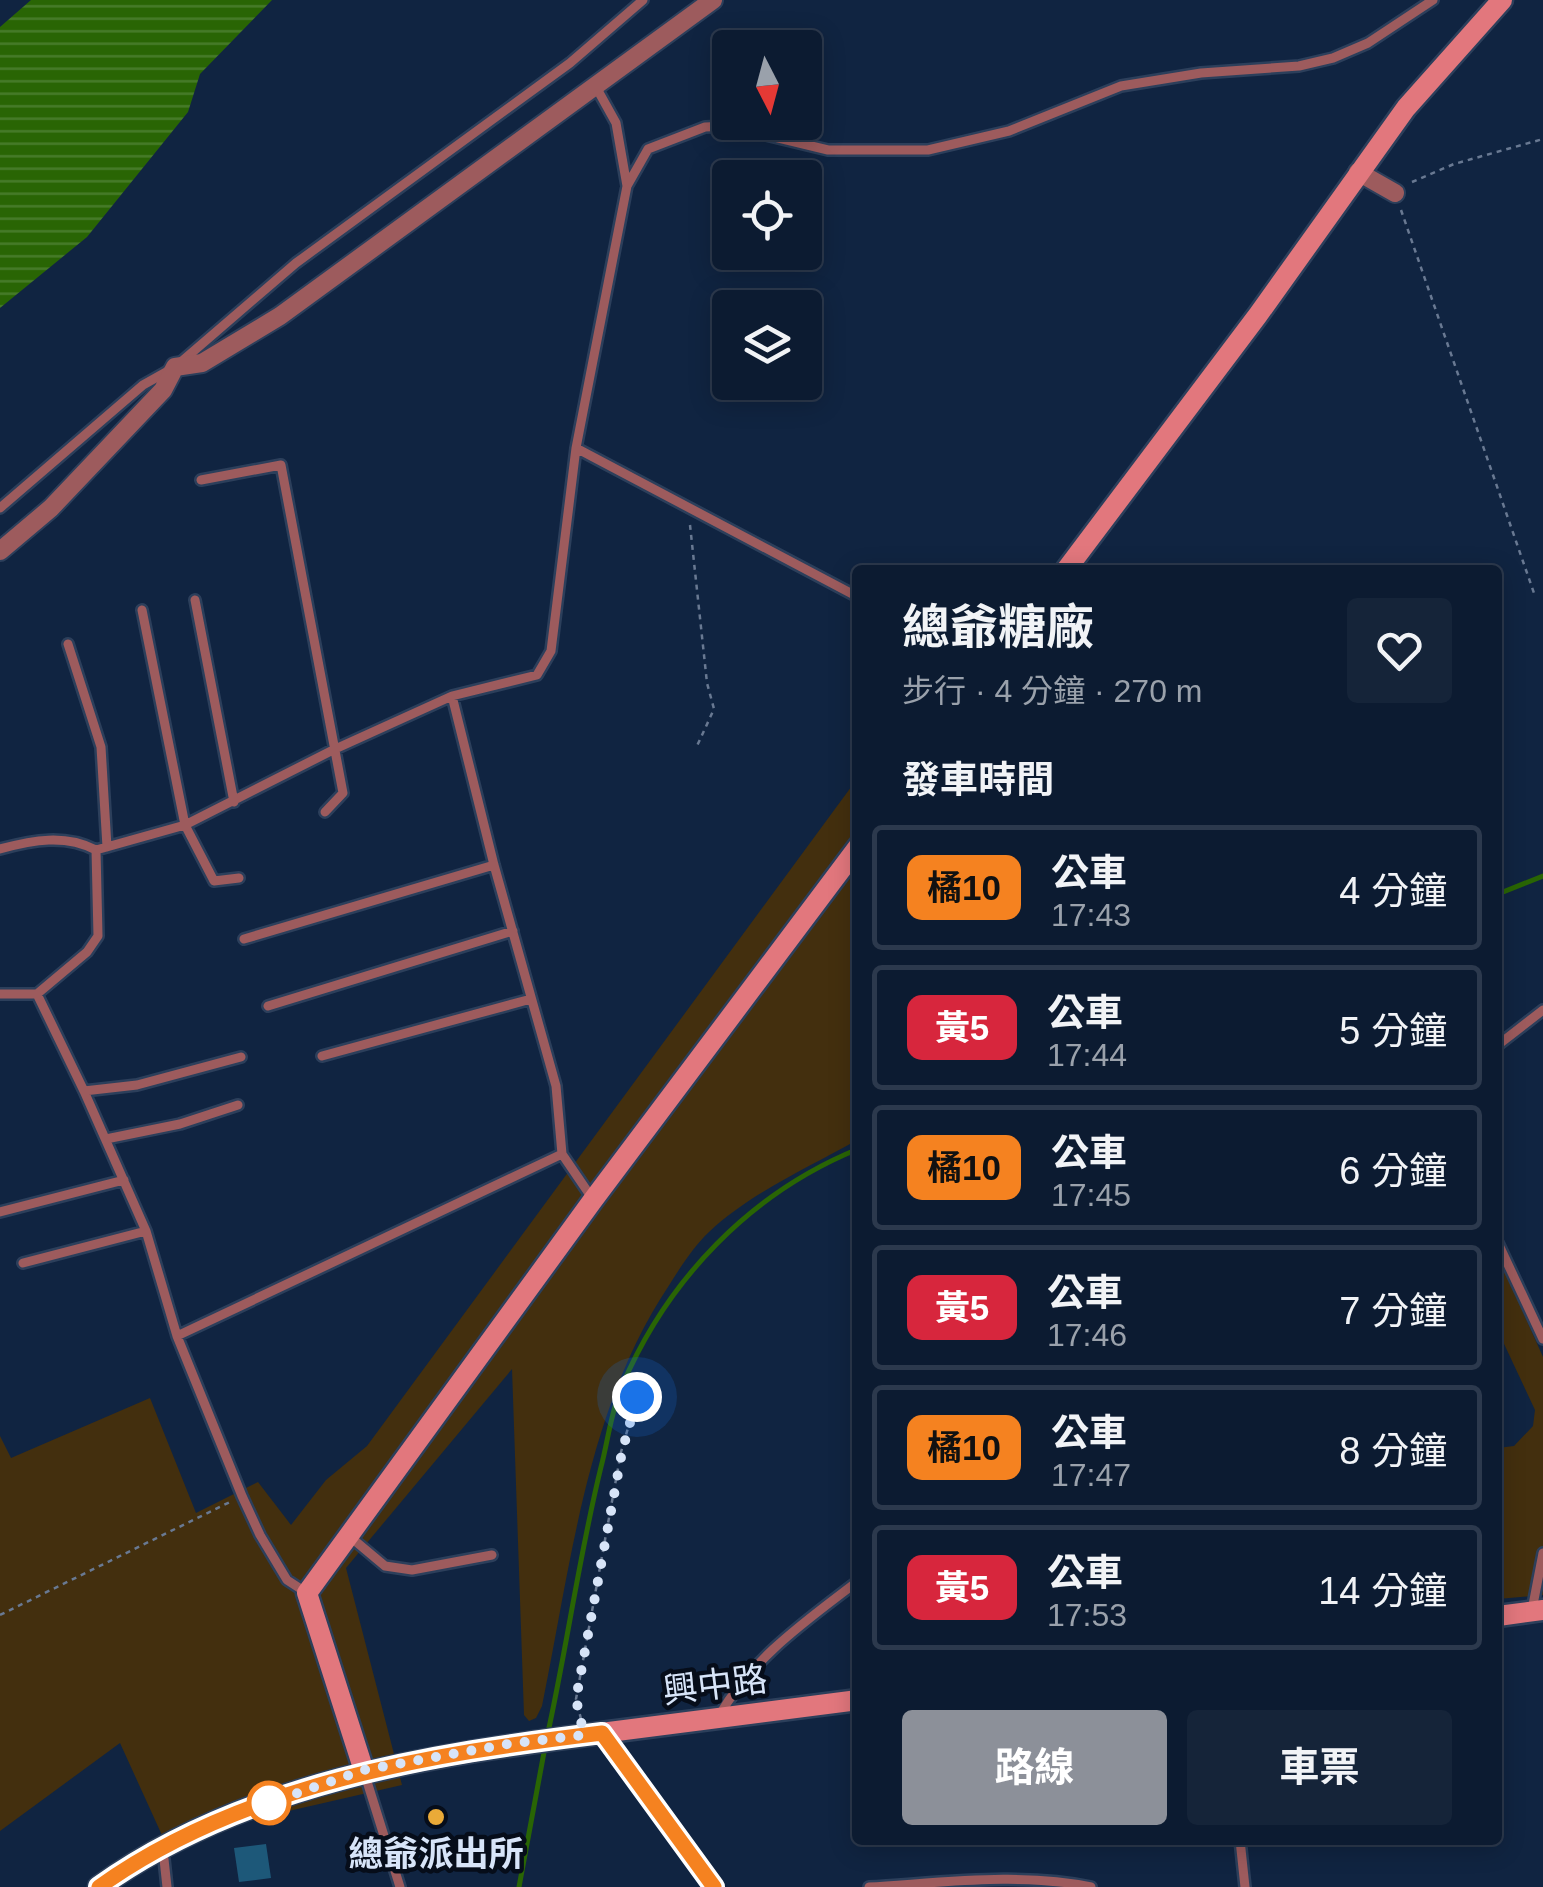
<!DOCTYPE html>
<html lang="zh-TW">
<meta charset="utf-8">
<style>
body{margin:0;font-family:Helvetica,"Noto Sans TC",sans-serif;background:#152439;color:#f1f3f6;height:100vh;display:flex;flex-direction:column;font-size:38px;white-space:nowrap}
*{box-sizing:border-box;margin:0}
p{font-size:32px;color:#9aa1ab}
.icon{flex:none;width:55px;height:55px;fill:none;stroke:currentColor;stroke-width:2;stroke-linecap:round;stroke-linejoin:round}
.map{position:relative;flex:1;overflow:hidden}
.side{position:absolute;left:852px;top:565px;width:650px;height:1280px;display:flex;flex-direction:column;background:#0c1b31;border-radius:10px;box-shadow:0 5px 25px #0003,0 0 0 2px #2c394d}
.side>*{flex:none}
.badge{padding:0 20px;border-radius:15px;font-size:35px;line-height:65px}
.needle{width:65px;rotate:174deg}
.tools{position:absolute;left:712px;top:30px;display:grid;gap:20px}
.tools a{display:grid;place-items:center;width:110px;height:110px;border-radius:10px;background:#0c1b31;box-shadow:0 5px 25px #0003,0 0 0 2px #2c394d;font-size:50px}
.you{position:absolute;width:50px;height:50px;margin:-25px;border:8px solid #fff;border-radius:50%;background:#1a73e8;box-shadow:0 0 0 15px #1a73e833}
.map>.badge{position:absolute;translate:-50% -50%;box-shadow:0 0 0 5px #fff}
h2{padding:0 50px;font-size:38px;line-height:90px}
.round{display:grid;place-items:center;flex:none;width:105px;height:105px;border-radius:10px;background:#152439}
.headline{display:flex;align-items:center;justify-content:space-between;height:170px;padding:0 50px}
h1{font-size:48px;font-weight:700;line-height:75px}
.button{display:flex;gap:20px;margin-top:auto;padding:20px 50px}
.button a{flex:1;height:115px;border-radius:10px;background:#8c9099;color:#fff;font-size:40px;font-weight:700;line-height:115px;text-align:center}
.button a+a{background:#152439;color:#f1f3f6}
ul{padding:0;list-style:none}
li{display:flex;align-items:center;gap:30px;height:125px;margin:0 20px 15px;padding:0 30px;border:5px solid #2c394d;border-radius:10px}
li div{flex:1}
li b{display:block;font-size:38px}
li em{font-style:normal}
li .badge{min-width:110px;font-weight:700;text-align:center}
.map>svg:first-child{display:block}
.grass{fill:#432f0e}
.water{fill:url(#water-rules)}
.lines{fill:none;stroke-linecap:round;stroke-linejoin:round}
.stream{stroke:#296504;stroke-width:5}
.building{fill:#1d5879}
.lane-casing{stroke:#2c3f5b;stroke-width:14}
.street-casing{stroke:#2c3f5b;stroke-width:22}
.secondary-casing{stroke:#2c3f5b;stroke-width:25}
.path{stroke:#697992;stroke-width:2.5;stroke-dasharray:5 5;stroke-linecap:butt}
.lane{stroke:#9d5b5d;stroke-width:9}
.street{stroke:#9d5b5d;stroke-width:18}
.secondary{stroke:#e2777d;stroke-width:20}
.line-casing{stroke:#fff;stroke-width:22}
.line{stroke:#f58220;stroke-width:15}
.walk{stroke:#d7e4f8;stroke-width:10;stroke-dasharray:0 18}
.stop-dot{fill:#fff;stroke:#f58220;stroke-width:5}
.poi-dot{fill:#eaaa38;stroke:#060d1a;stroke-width:4}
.labels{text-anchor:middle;stroke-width:9;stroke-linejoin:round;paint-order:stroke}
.street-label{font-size:35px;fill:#d7e4f8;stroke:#060d1a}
.poi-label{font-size:35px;font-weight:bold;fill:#d7e4f8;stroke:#060d1a}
</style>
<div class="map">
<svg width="1543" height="1887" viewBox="0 0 1543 1887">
<defs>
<pattern id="water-rules" width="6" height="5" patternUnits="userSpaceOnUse" patternTransform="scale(2.5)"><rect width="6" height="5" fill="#296504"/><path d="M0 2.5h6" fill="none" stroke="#477b29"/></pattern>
</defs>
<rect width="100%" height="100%" fill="#102441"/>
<!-- grass -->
<path class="grass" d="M857,779V1140C808,1168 750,1193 709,1232C693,1247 680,1268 668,1287C587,1409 571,1564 542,1706L536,1718L529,1721L524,1715L512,1369L346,1568L402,1785L250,1820L171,1855L120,1743L0,1831V1436L11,1458L150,1398L196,1513L258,1482L291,1525L326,1480L367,1446Z
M1498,1256L1543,1357V1595L1498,1599V1448L1514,1446L1533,1426L1535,1410L1498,1331Z"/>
<!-- water -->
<path class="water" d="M31,0H272L200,74L188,112L87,237L0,308V27Z"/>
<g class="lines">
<!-- stream -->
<path class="stream" d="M1498,894L1543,876
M547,1737C567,1647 579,1556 601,1467C608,1441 611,1411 622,1386C667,1280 750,1193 858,1149
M519,1887L545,1747"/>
</g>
<!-- building -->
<path class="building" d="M266,1844L271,1878L239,1882L234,1848Z"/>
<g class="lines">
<!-- lane casing -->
<g class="lane-casing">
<path id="lane" d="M596,87L616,123L627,186
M181,362L296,263L570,63L643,0
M576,448L858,597
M201,480L281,465L343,793L325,812
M0,508L143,385L168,371
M195,600L234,802
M142,610L185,825L214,881L239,878
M68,644L101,747L107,847
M452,696L494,865L556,1086L562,1154L592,1198
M0,849C33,840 65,834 96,850
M244,939L494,865
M0,994H37L87,952L98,936L96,850L185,825L333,750L452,696L537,675L551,651L576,448L627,186L648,149L705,127L728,126L828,150H928L1009,131L1121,86L1201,73L1299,66L1333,58L1368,43L1433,0
M37,994L84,1091L146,1231L177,1336L242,1496L260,1535L287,1580L307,1593
M268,1006L513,931
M1498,1045L1543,1010
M322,1056L531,999
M84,1091L137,1085L241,1057
M106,1139L180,1124L238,1105
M0,1212L124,1180
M1498,1243L1543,1339
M23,1263L146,1231
M177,1336L562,1154
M348,1535L385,1566L412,1570L492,1555
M1532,1610L1543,1553
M719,1716C752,1658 806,1621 858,1581
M604,1735L714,1887
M365,1775L400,1887
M1240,1840L1245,1887
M163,1850L167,1887
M869,1887C939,1883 1023,1872 1091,1887"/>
</g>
<!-- street casing -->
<g class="street-casing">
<path id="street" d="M1358,172L1395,193
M0,551L51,508L163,390L175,367L202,363L280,316L713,0"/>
</g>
<!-- secondary casing -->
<g class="secondary-casing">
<path id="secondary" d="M1066,570L1258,315L1406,108L1502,0
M1498,1616L1543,1610
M364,1771L307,1593L593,1200L858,847
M99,1887C247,1781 433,1755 609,1732C692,1721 775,1710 858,1700"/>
</g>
<!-- path -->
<path class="path" d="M1412,182L1454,164L1543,139
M1401,210L1535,596
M690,525L707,683L714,709L697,746
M0,1615L232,1501
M581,1719L576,1699L621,1452L637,1397"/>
<!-- lane -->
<use href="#lane" class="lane"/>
<!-- street -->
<use href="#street" class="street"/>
<!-- secondary -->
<use href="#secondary" class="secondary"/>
</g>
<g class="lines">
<!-- line casing -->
<g class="line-casing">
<path id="line" d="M99,1887C243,1784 430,1754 602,1733L714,1887"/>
</g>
<!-- line -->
<use href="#line" class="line"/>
<!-- walk -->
<path class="walk" d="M269,1803L266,1804L364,1770L508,1744L584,1735L576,1699L622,1452L637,1397"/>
</g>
<!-- markers -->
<circle class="stop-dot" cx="269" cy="1803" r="20"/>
<circle class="poi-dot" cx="436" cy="1817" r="10"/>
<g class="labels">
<!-- street labels -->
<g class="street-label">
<text transform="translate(715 1685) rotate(-7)" y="12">興中路</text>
</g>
<!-- poi labels -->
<g class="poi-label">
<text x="436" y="1866">總爺派出所</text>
</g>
</g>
</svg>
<div class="tools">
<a><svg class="needle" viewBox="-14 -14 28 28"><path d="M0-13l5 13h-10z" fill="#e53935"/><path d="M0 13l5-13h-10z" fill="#9aa1ab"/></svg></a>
<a><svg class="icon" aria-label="locate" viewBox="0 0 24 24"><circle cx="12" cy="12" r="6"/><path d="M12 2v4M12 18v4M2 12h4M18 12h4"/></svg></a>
<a><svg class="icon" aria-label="layers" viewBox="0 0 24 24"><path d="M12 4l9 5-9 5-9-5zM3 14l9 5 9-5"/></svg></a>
</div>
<div class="you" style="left:637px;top:1397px"></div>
<section class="side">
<div class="headline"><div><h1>總爺糖廠</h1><p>步行 · 4 分鐘 · 270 m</p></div><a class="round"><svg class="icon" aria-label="heart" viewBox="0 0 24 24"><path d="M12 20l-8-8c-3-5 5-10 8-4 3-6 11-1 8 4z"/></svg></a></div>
<h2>發車時間</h2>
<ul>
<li><span class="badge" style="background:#f58220;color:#111">橘10</span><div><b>公車</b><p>17:43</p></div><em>4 分鐘</em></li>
<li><span class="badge" style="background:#d7263d;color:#fff">黃5</span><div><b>公車</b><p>17:44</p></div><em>5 分鐘</em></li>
<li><span class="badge" style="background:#f58220;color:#111">橘10</span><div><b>公車</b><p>17:45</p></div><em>6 分鐘</em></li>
<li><span class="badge" style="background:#d7263d;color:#fff">黃5</span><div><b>公車</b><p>17:46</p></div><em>7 分鐘</em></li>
<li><span class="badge" style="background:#f58220;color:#111">橘10</span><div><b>公車</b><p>17:47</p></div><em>8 分鐘</em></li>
<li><span class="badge" style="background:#d7263d;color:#fff">黃5</span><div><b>公車</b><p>17:53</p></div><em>14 分鐘</em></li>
</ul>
<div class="button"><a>路線</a><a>車票</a></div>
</section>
</div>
